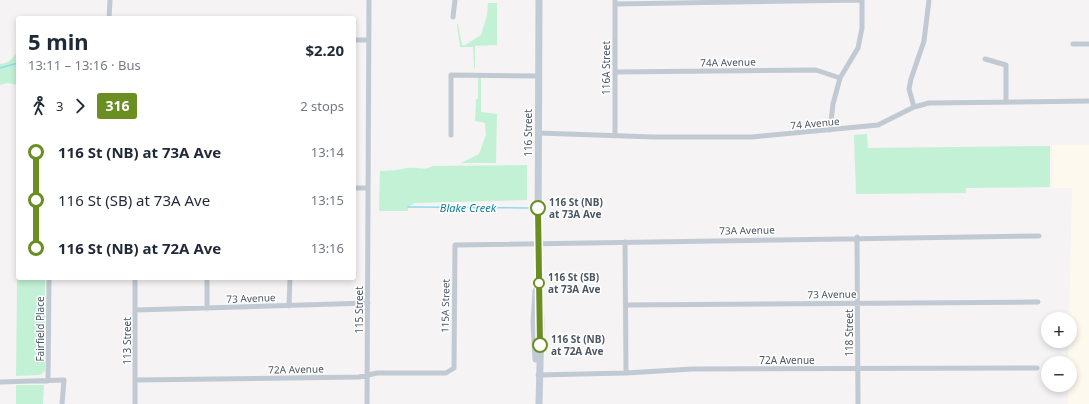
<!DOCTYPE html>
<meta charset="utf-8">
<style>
body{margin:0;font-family:"Noto Sans",sans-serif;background:#f2f2f3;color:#1f2937;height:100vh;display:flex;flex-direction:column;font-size:15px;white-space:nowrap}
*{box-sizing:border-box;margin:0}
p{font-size:13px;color:#747a83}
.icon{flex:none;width:22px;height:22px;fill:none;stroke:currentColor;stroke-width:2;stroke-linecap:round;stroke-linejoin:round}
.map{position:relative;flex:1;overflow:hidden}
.sheet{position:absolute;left:16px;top:16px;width:340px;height:264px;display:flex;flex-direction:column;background:#fff;border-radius:4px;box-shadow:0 2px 6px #0003}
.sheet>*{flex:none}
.badge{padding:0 8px;border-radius:3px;font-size:14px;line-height:26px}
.controls{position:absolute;left:1041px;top:312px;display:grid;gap:8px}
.controls a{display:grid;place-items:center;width:36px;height:36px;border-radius:50%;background:#fff;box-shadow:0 2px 6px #0003;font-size:20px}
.map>.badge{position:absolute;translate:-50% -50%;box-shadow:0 0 0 2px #fff}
.legs{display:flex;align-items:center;gap:6px;height:44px;padding:0 12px;font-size:13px}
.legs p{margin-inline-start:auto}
.headline{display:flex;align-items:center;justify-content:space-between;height:68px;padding:0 12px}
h1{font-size:22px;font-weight:700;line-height:30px}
ul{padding:0 12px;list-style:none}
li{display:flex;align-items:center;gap:14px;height:48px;font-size:15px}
li i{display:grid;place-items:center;width:6px;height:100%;margin:0 5px;background:currentColor}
li i::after{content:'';width:10px;height:10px;margin:-5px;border:3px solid;border-radius:50%;background:#fff}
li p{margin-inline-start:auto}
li:first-child i{background:linear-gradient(#0000 50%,currentColor 0)}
li:last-child i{background:linear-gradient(currentColor 50%,#0000 0)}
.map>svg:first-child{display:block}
.commercial{fill:#fdf9ef}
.green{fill:#c3f1d5}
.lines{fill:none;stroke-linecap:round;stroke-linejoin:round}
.stream{stroke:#90daee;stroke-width:1.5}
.street{stroke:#c1cad2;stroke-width:5}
.secondary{stroke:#c1cbd6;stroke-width:7}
.line-1-casing{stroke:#fff;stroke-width:9}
.line-1{stroke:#6b8e23;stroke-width:6}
.stop-1-dot{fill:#fff;stroke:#6b8e23;stroke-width:2}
.labels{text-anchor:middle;stroke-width:3;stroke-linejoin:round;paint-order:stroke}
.street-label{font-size:10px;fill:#4a5661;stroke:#fff}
.stop-label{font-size:10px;font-weight:bold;fill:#4a5661;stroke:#fff;text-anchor:start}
.water-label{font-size:11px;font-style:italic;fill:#0c7c9b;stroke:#fff}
</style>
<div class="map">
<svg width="1089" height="404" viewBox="0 0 1089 404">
<rect width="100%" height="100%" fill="#f5f3f3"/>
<!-- commercial -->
<path class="commercial" d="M1052,145H1089V404H1068V385H1070V363H1068L1072,188H1052Z"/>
<!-- green -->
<path class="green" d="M488,3H497V45L475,46V68H474L473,47H460L457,24H458L462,45H465L481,35L487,15Z
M17,51L18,85L7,83L0,85V64C9,63 13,59 17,51Z
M478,77H481V112L497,114L496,163H461L479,154L486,135L485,123L475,121L476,99H478Z
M867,134L868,148L1050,146V187L966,188V193L856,194L854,135Z
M527,165V200L415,203L408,207V211H379L380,171C390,171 398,170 407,168C417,167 424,171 433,166Z
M18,197V278H45V371L40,375L16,376Z
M16,385H44L43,404H16Z"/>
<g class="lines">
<!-- stream -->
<path class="stream" d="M0,68L18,63
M408,207L528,208"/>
<!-- street -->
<path class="street" d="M615,0V136
M615,4L862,0
M453,17L455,0
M109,18L110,0
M354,40H369
M1073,44H1089
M985,59L1006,65V102
M615,72L816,70L840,78
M914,107L909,89L911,79L924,41L929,0
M830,130L833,104L840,78L858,48L862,28V0
M538,133L654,137H752L878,125L914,107L929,103L1089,101
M451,135V75L538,76
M354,188H368
M857,237L858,404
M625,242L626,373
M207,278V309
M626,305L1038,302
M289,306L290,278
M136,310L368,303
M538,375L626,373L692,369L1037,368
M136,380L359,377L377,373H446L454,368L455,245L1039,236
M48,381L49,278
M0,382L64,380L62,404
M135,404V278
M367,404L369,0"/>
<!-- secondary -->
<path class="secondary" d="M539,0L538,243L541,324L539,404
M536,291L534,322L536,359"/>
</g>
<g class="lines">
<!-- line-1 casing -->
<g class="line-1-casing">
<path id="line-1" d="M538,208L540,345"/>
</g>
<!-- line-1 -->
<use href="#line-1" class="line-1"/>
</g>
<!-- markers -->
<g class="stop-1-dot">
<circle cx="538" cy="208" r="7"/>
<circle cx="539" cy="283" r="5"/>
<circle cx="540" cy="345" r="7"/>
</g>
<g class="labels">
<!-- street labels -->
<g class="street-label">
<text transform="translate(728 62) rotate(-1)" y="4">74A Avenue</text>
<text transform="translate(606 68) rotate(-90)" y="4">116A Street</text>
<text transform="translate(815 123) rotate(-5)" y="4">74 Avenue</text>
<text transform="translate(528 133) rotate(-90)" y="4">116 Street</text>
<text transform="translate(747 230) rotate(-1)" y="4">73A Avenue</text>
<text transform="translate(832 294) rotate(-1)" y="4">73 Avenue</text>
<text transform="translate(251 298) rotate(-2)" y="4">73 Avenue</text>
<text transform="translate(445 306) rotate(-89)" y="4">115A Street</text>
<text transform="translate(359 310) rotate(-90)" y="4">115 Street</text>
<text transform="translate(40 329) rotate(-90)" y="4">Fairfield Place</text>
<text transform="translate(849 333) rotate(-90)" y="4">118 Street</text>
<text transform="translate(127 341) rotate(-90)" y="4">113 Street</text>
<text x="787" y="364">72A Avenue</text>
<text transform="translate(296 369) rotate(-1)" y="4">72A Avenue</text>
</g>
<!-- stop labels -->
<g class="stop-label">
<text x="549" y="206">116 St (NB)<tspan x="549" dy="12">at 73A Ave</tspan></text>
<text x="548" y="281">116 St (SB)<tspan x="548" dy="12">at 73A Ave</tspan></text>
<text x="551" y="343">116 St (NB)<tspan x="551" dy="12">at 72A Ave</tspan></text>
</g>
<!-- water labels -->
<g class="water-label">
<text x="468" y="212">Blake Creek</text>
</g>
</g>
</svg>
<div class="controls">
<a>+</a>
<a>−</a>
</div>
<section class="sheet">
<div class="headline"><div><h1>5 min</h1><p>13:11 – 13:16 · Bus</p></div><b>$2.20</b></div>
<div class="legs"><svg class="icon" aria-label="walk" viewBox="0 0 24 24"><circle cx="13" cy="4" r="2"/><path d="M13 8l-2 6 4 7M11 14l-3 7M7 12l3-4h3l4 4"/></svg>3<svg class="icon" aria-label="forward" viewBox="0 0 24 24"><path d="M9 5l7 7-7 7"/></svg><b class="badge" style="background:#6b8e23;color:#fff">316</b><p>2 stops</p></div>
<ul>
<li><i style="color:#6b8e23"></i><b>116 St (NB) at 73A Ave</b><p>13:14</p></li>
<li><i style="color:#6b8e23"></i><span>116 St (SB) at 73A Ave</span><p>13:15</p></li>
<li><i style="color:#6b8e23"></i><b>116 St (NB) at 72A Ave</b><p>13:16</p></li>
</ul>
</section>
</div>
